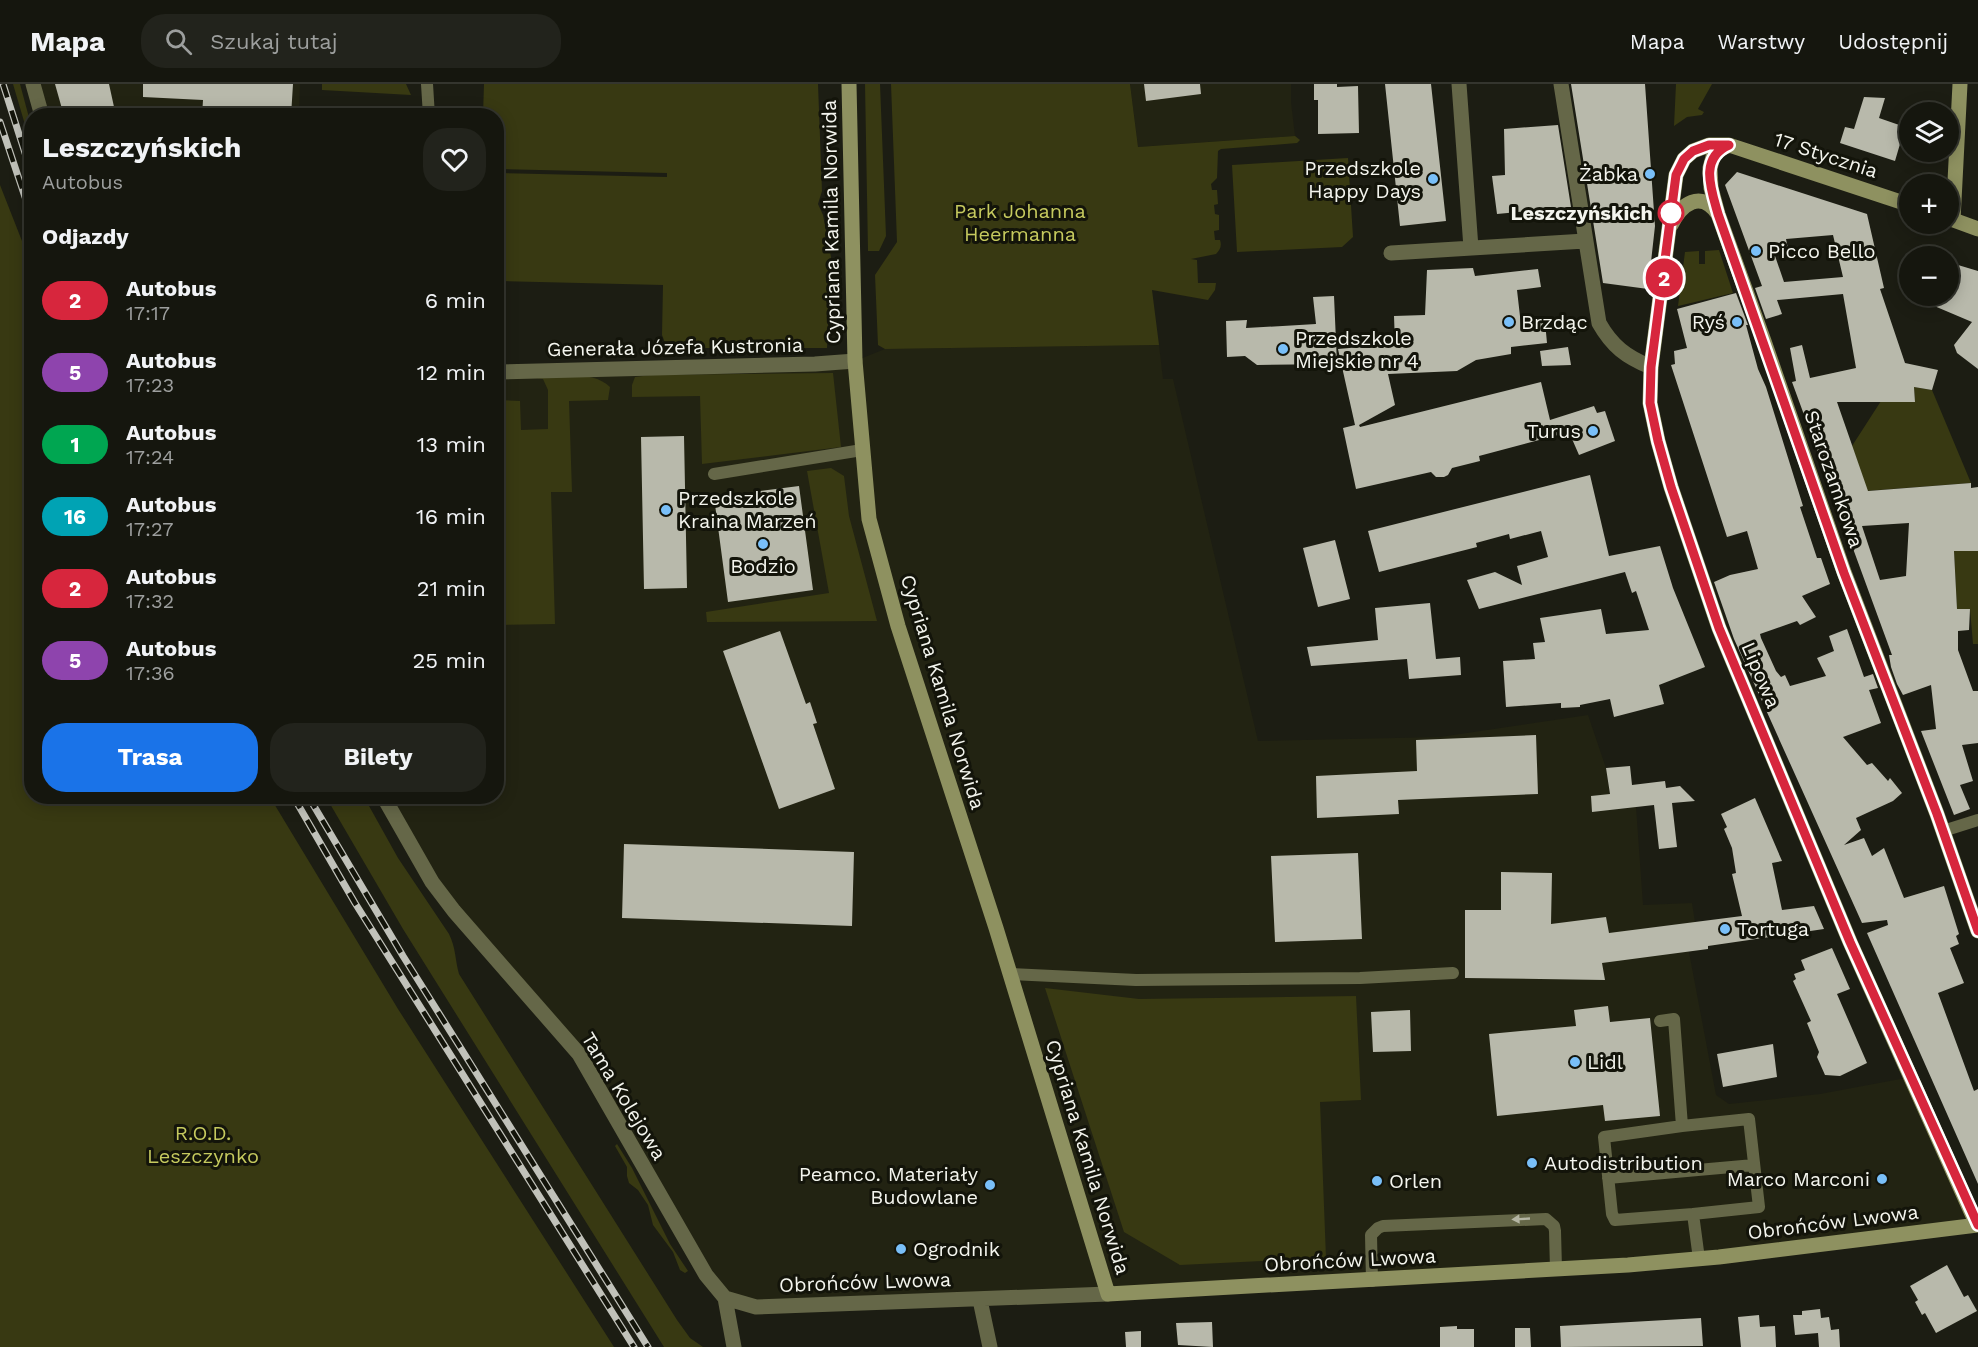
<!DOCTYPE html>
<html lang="pl">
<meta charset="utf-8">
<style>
body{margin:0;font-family:"Work Sans",sans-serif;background:#22231c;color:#f1f3f6;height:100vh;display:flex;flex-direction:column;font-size:22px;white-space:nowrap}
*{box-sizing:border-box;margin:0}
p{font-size:20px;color:#9d9f9e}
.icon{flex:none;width:33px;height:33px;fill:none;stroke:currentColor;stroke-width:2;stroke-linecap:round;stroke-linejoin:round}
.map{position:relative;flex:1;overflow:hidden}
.side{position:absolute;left:24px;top:24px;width:480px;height:696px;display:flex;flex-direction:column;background:#15160e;border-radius:24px;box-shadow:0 3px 15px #0003,0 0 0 2px #34352e}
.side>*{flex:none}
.badge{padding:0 12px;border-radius:20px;font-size:21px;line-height:39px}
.controls{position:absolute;left:1899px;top:18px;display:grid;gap:12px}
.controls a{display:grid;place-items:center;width:60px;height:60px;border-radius:50%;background:#15160e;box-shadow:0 3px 15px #0003,0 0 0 2px #34352e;font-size:30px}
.map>.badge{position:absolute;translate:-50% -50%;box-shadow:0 0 0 3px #fff}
h2{padding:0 18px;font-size:22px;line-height:54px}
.round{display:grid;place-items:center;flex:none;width:63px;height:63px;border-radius:24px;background:#22231c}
.headline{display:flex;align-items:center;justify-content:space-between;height:102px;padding:0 18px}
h1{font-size:28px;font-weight:700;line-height:45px}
.button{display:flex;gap:12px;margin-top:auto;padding:12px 18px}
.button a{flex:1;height:69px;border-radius:24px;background:#1a73e8;color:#fff;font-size:24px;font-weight:700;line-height:69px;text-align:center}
.button a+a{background:#22231c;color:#f1f3f6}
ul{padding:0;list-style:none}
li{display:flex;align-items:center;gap:18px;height:72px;padding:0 18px}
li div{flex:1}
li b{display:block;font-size:22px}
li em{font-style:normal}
li .badge{min-width:66px;font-weight:700;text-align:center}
header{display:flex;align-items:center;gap:36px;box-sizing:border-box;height:84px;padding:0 30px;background:#15160e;border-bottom:2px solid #34352e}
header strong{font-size:28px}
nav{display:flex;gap:33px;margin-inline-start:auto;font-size:21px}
.search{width:420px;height:54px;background:#22231c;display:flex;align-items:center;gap:15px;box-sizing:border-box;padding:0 21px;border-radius:24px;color:#9d9f9e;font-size:22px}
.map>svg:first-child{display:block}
.built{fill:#222312}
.green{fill:#383912}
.building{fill:#b8b9ab;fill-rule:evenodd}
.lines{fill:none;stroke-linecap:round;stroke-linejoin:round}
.lane{stroke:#656748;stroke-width:12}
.street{stroke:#656748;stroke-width:15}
.secondary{stroke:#8e9160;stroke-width:15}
.rail-casing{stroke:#c1c2ba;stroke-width:7}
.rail{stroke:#13140a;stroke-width:4.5;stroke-dasharray:14;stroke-linecap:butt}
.oneway{fill:#b4b5a3}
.line-casing{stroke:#fff;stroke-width:14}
.line{stroke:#d7263d;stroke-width:9}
.poi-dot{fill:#79bff8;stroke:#13140a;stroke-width:2}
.stop-dot{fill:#fff;stroke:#d7263d;stroke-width:3}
.labels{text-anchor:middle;stroke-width:6;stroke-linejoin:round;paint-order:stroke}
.street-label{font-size:20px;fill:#f4f5ee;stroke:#13140a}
.poi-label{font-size:20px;fill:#f4f5ee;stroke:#13140a;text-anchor:start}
.park-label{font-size:20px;fill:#c6ca5e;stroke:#13140a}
.stop-label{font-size:20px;font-weight:bold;fill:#f4f5ee;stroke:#13140a;text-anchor:end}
</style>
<header>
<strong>Mapa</strong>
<div class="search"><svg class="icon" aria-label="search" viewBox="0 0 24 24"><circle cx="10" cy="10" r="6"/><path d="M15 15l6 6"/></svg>Szukaj tutaj</div>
<nav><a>Mapa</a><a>Warstwy</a><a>Udostępnij</a></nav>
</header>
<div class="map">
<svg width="1978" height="1263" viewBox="0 0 1978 1263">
<rect width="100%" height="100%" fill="#1c1d13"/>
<!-- built -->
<path class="built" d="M33,0H300L299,32L42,31Z
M1130,0H1291V18L1295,52L1138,63Z
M1159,261L1163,295H1173L1258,657L1440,653L1588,631L1606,684L1612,726L1636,723L1643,821L1692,819L1695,838L1703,837L1708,862L1689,868L1716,1011L1729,1020L1820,1010L1911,993L1977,1141L1719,1173L756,1223L725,1214L579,970L454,827L383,713L496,712L497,288L855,277L885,265Z"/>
<!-- green -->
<path class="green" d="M13,0H20L31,41V61Z
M322,0H406L411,11L322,6Z
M484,0H818L822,107L818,120L823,131L831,173L827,264H667L662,251L663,201L497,197V89L667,93V89L497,85L496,32L483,31Z
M865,0H880L886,152L879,167H868Z
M891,0H1130L1138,63L1295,52L1300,56L1297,59L1221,65L1218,67L1217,94L1211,100L1212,106H1217L1218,120L1214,121L1215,130L1219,131V146L1214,147L1215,156H1220C1222,162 1220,166 1216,170L1191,175L1197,176L1198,199H1216L1215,206L1208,216L1152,206L1159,261L885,265L878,261L875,191L897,158Z
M1676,0H1712L1698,25L1704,28L1702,31L1687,33L1674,42Z
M1348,74L1353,153L1342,163L1237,168L1232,81Z
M0,101L31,180L32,712L270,713L398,925L614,1263H0Z
M1719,166L1733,209L1678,222L1685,168L1699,167V180H1705V167Z
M833,289L841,363L702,380L700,312L632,313V301L635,293L651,291Z
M531,293C554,293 592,285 610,303L608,316L569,317L572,408H551L555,540L497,541L496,316L520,317L521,346L548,345V306L543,295Z
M1914,303L1932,306L1971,399L1865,407L1864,397L1852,362L1881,317H1915Z
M831,384L844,392L849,432L877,537L707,538L706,528L829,509L807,387Z
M1954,467H1978V560H1973L1970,525H1957Z
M326,713H364L398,774L449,850C456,864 455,876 459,890L677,1236L690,1254L703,1263H664L403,845Z
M1045,904L1139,915L1356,912L1361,1016L1320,1018L1326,1174L1180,1181L1124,1148Z
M617,1060L632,1084L670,1160L688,1187L685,1189L680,1186L673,1168L653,1141L648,1121L638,1106L629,1099L627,1092V1083L615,1062Z"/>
<!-- building -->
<path class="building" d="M55,0H109L116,32H64Z
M143,0H293L291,32H202L203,16L143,13Z
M1144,0H1200L1201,10L1146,17Z
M1314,0H1337V3L1358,2L1359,49L1318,50V16H1314Z
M1385,0H1431L1446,137L1400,142Z
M1571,0H1645L1655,142L1648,205L1603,199Z
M1864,13L1885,14L1879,34L1905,43L1895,77L1840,59L1845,43L1854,45Z
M1558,41L1571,123L1497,130L1492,92L1505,91L1504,45Z
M1737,88L1867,130L1884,204L1880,205L1905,279L1938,286L1932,306L1914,303L1915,318H1837L1868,407L1971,399V404L1978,403V467H1954L1957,525H1970L1969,546L1958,547V566L1973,607H1978V659L1962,661L1973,697L1960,701L1970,725L1954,731L1921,647L1936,645L1931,601L1903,611L1897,600L1891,583L1889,571H1892L1792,298L1796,297L1790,264L1802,261L1810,294L1856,284L1843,210L1777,216L1782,230L1766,235L1755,204L1762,202L1725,101ZM1833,151L1843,193L1784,198L1774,169L1788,165L1786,155ZM1909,439L1906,492L1880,496L1862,442Z
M1948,178L1978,187V285L1957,269L1954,261L1972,238L1913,213L1948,212Z
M1473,184L1475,192L1538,185L1541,203L1517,206L1521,241L1545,238L1547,259L1511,263V270L1476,276L1457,287L1388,290L1395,321L1359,341L1360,343L1541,298L1550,336L1594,322L1597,329L1605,327L1615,357L1579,371L1569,348L1479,372L1480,377L1452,384L1448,391L1444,393H1436L1431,388L1356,405L1343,344L1355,341L1338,265L1395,260L1394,232L1425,231L1427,186Z
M1736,209L1748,241H1746L1758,285L1766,303L1803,422L1800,423L1817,474H1821L1830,500L1802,512L1816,533L1800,541L1797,537L1760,550L1761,554L1776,587L1781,593L1785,591L1790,602L1826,592L1817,574L1834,567L1829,552L1847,545L1864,593L1873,590L1878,604L1869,606L1881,639L1843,653L1867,681L1872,679L1888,697L1890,694L1902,709L1893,717L1856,734L1861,746L1844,761L1864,754L1872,772L1884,764L1904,814L1944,802L1959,850L1956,852L1959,860L1950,864L1964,899L1938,909L1974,1007L1978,1005V1100L1867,849L1888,841L1887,836L1862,839L1734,555L1714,498L1730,491L1758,485L1747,447L1727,453L1671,281L1675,280L1674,267L1687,264L1677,225Z
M1334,212L1337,280L1257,281L1245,272L1227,273L1226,237L1247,236L1246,244L1316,240L1313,213Z
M1568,263L1571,281L1542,282L1540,267Z
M684,352L687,504L644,505L641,353Z
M1590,391L1609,472L1660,462L1673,504L1705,583L1659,601L1664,620L1614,633L1610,615L1580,621V623L1561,624V619L1506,623L1503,577L1535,575L1533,559L1545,558L1540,534L1601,525L1606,550L1649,546L1636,507L1632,509L1625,488L1479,525L1467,496L1495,488L1522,501L1517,482L1548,473L1541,447L1510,455L1509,450L1476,459L1477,463L1379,488L1368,447Z
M799,402L813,506L728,518L714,413Z
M1335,456L1350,515L1318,523L1303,464Z
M1430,519L1436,575L1460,573L1461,591L1409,595L1407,575L1311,582L1307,563L1378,556L1375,524Z
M780,547L806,620L810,618L817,639L813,640L835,705L779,725L723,567Z
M1536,651L1538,710L1398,716L1399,730L1317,734L1316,692L1417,687L1416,656Z
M1630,682L1632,701L1665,697L1666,704L1680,702L1695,717L1672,719L1677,763L1659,765L1654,721L1592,728L1591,712L1610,710L1606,684Z
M1755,714L1782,777L1772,779L1782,826L1814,822L1824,845L1708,862V865L1602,879L1605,896L1465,894V826H1501V788L1552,789L1551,840L1606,833L1609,849L1742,832L1732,790L1736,789L1732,764L1724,745L1727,743L1721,730Z
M624,760L854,768L852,842L622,834Z
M1358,769L1362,855L1275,858L1271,772Z
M1832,864L1850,905L1837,910L1867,979L1840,992L1825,991L1817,973L1819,968L1807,939L1811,937L1793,897L1796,895L1794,890L1805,886L1801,876Z
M1608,922L1610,938L1650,934L1660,1032L1605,1037L1603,1021L1497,1032L1489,950L1576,942L1574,926Z
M1410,926L1411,967L1373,968L1371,928Z
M1773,960L1777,993L1723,1003L1717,970Z
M1947,1181L1964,1213L1968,1211L1977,1227L1936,1249L1925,1229L1922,1231L1915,1218L1918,1216L1910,1202Z
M1820,1225L1821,1234L1829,1233L1831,1246L1839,1245L1840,1263H1819L1818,1249L1795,1251L1793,1231H1802V1227Z
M1759,1231L1760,1243L1775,1242L1776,1263H1741L1738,1233Z
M1701,1234L1703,1262L1561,1263L1560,1242Z
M1212,1238L1213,1263L1178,1261L1176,1239Z
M1457,1242V1245H1474V1263H1440V1243Z
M1515,1244H1530L1531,1263H1515Z
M1141,1247V1263H1126L1125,1248Z"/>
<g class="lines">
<!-- lane -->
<path class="lane" d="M427,0L429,32
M714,390L862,366
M1943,747L1978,736
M1010,890L1136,896L1360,894L1453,889
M1660,937L1674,935L1682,1042
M1608,1094L1754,1081
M1693,1130L1615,1136L1612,1130L1604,1053L1682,1042L1749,1035L1759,1123L1693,1130L1699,1175
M1372,1197L1371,1151L1378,1144L1383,1142L1546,1135L1554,1142L1555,1147L1556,1185"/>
<!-- street -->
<path class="street" d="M33,0L42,32
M1459,0L1471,164
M1561,0L1599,239C1612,262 1626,273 1651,283
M1391,169L1585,157
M496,288L815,280L855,277
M383,712L432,798L454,827L579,970L706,1191L725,1214L734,1263
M725,1214L756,1223L1108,1210
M980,1216L990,1263"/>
<!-- secondary -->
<path class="secondary" d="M849,0L855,277L869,435L898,542L996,844L1108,1210L1628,1181L1719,1173L1978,1141
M1729,61L1719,66L1713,73L1710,84L1711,104L1718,130L1764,257L1844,488L1937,730L1978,847
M1910,121L1729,61H1709L1693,67L1684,75L1676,91L1651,283L1650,319L1658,357L1671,403L1719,544L1850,858L1977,1141
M1948,134L1978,145
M1953,136L1960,0
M1671,141C1681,120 1701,105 1718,130"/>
<!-- rail casing -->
<g class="rail-casing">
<path id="rail" d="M3,0L32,91
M0,38L32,134
M293,712L355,819L634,1263
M308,712L403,872L648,1263"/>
</g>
<!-- rail -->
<use href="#rail" class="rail"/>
</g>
<!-- one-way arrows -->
<defs><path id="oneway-solid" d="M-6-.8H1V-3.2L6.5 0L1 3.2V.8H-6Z" transform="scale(1.5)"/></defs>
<use class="oneway" href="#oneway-solid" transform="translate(1521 1135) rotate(177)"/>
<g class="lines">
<!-- line casing -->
<g class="line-casing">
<path id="line" d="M1978,847L1937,730L1844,489L1718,130C1711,105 1699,74 1729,61H1709L1693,67L1684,75L1676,91L1651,283L1650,319L1658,357L1671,403L1719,544L1850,858L1978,1141"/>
</g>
<!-- line -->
<use href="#line" class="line"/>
</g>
<!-- markers -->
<g class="poi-dot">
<circle cx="1650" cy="90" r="6"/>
<circle cx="1433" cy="95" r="6"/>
<circle cx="1756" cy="167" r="6"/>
<circle cx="1509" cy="238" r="6"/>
<circle cx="1737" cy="238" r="6"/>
<circle cx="1283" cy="265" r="6"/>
<circle cx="1593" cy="347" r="6"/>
<circle cx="666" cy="426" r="6"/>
<circle cx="763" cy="460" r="6"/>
<circle cx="1725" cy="845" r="6"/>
<circle cx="1575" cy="978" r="6"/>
<circle cx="1532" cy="1079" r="6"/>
<circle cx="1882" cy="1095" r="6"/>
<circle cx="1377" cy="1097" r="6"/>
<circle cx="990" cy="1101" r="6"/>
<circle cx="901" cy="1165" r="6"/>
</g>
<circle class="stop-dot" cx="1671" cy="129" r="12"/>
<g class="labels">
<!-- street labels -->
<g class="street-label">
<text transform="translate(1826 71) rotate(18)" y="7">17 Stycznia</text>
<text transform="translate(831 138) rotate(-91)" y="7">Cypriana Kamila Norwida</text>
<text transform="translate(675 263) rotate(-1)" y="7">Generała Józefa Kustronia</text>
<text transform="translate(1834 395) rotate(71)" y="7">Starozamkowa</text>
<text transform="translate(1761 591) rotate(67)" y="7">Lipowa</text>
<text transform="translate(943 608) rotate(73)" y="7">Cypriana Kamila Norwida</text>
<text transform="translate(624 1012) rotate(59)" y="7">Tama Kolejowa</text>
<text transform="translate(1088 1073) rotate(73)" y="7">Cypriana Kamila Norwida</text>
<text transform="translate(1833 1138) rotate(-7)" y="7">Obrońców Lwowa</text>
<text transform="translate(1350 1176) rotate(-3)" y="7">Obrońców Lwowa</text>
<text transform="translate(865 1198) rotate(-2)" y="7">Obrońców Lwowa</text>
</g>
<!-- poi labels -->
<g class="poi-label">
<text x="1421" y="91" text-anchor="end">Przedszkole<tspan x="1421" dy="23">Happy Days</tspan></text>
<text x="1638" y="97" text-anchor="end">Żabka</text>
<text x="1768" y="174">Picco Bello</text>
<text x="1521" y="245">Brzdąc</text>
<text x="1725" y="245" text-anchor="end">Ryś</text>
<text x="1295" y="261">Przedszkole<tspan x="1295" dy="23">Miejskie nr 4</tspan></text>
<text x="1581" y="354" text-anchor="end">Turus</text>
<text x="678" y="421">Przedszkole<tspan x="678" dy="23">Kraina Marzeń</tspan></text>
<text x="763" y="489" text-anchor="middle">Bodzio</text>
<text x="1737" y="852">Tortuga</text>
<text x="1587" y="985">Lidl</text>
<text x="1544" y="1086">Autodistribution</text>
<text x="978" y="1097" text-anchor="end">Peamco. Materiały<tspan x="978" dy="23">Budowlane</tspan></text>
<text x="1870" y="1102" text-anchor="end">Marco Marconi</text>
<text x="1389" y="1104">Orlen</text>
<text x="913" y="1172">Ogrodnik</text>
</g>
<!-- park labels -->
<g class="park-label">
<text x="1020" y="134">Park Johanna<tspan x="1020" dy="23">Heermanna</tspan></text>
<text x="203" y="1056">R.O.D.<tspan x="203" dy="23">Leszczynko</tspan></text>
</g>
<!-- stop labels -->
<g class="stop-label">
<text x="1653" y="136">Leszczyńskich</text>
</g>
</g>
</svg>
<div class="controls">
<a><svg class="icon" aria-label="layers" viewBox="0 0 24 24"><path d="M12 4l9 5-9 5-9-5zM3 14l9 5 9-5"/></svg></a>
<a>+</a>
<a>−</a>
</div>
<b class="badge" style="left:1664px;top:194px;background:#d7263d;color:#fff">2</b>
<section class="side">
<div class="headline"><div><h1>Leszczyńskich</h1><p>Autobus</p></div><a class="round"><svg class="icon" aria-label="heart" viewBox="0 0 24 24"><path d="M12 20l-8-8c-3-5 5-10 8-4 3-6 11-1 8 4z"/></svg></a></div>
<h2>Odjazdy</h2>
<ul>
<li><span class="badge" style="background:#d7263d;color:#fff">2</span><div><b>Autobus</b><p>17:17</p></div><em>6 min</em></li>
<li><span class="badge" style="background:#8e44ad;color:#fff">5</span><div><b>Autobus</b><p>17:23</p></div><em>12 min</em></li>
<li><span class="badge" style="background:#00a651;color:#fff">1</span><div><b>Autobus</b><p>17:24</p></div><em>13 min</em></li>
<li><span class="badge" style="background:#00a3b4;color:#fff">16</span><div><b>Autobus</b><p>17:27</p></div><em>16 min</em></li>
<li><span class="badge" style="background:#d7263d;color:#fff">2</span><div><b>Autobus</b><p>17:32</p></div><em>21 min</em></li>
<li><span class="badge" style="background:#8e44ad;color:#fff">5</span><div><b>Autobus</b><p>17:36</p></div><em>25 min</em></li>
</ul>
<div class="button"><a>Trasa</a><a>Bilety</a></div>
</section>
</div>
